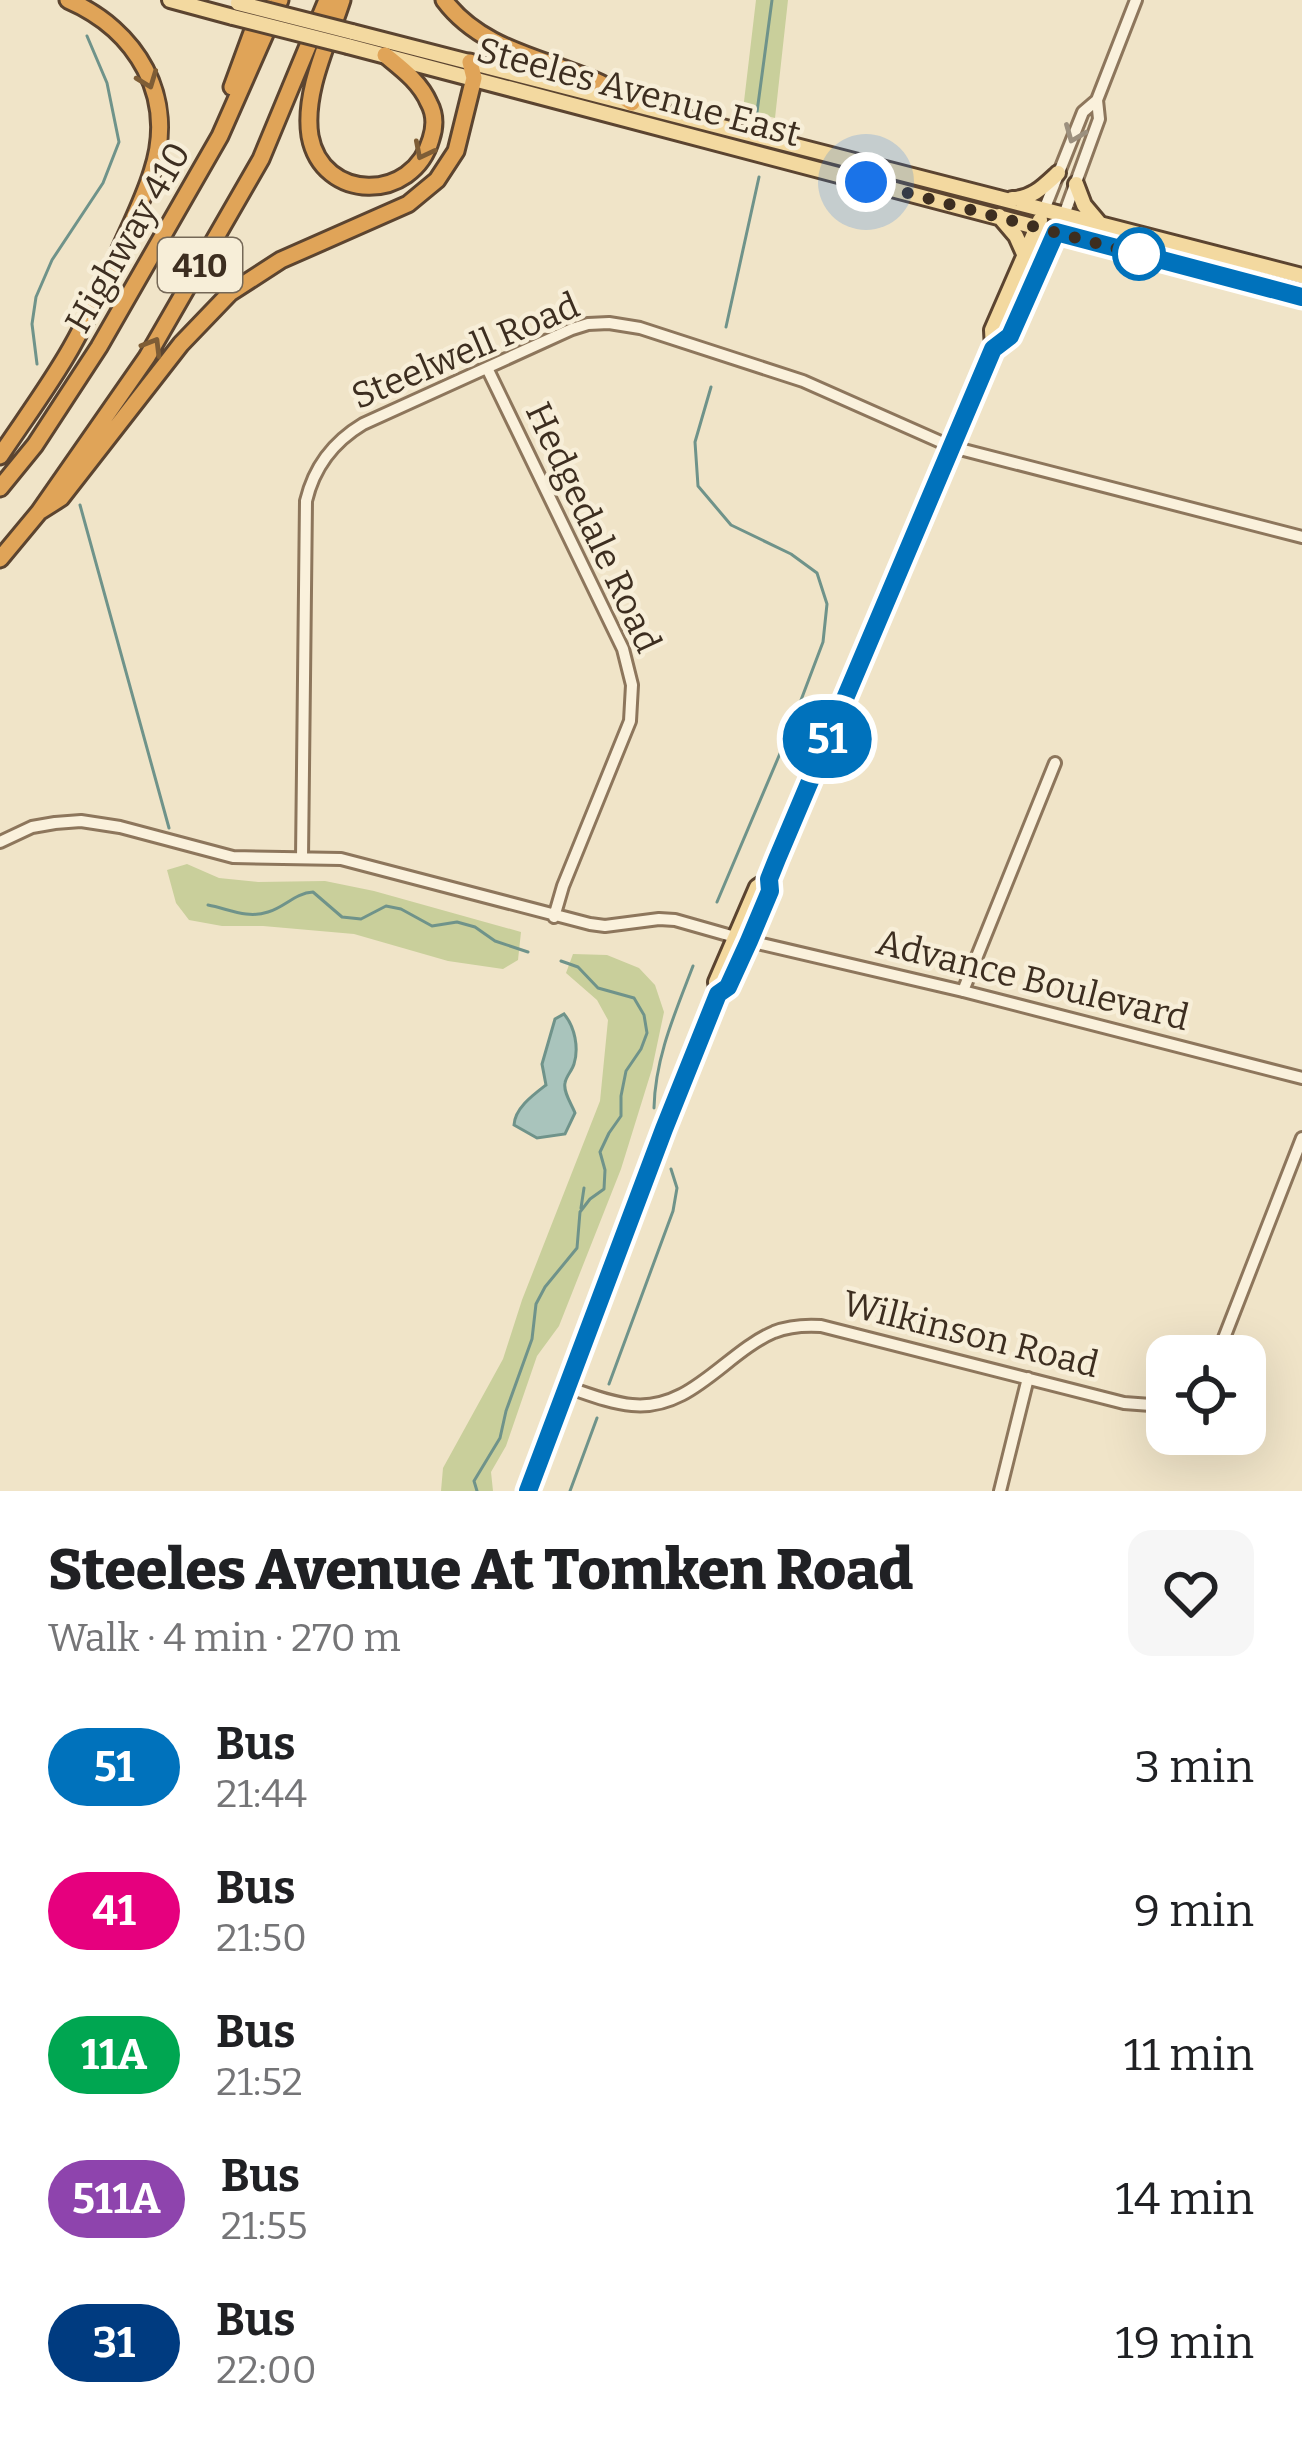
<!DOCTYPE html>
<meta charset="utf-8">
<style>
body{margin:0;font-family:Bitter,serif;background:#f6f6f6;color:#202124;height:100vh;display:flex;flex-direction:column;font-size:45px;white-space:nowrap}
*{box-sizing:border-box;margin:0}
p{font-size:39px;color:#757577}
.icon{flex:none;width:66px;height:66px;fill:none;stroke:currentColor;stroke-width:2;stroke-linecap:round;stroke-linejoin:round}
.map{position:relative;height:1491px;overflow:hidden}
.details{display:flex;flex-direction:column;background:#fff;flex:1}
.details>*{flex:none}
.badge{padding:0 24px;border-radius:39px;font-size:42px;line-height:78px}
.tools{position:absolute;left:1146px;top:1335px;display:grid;gap:24px}
.tools a{display:grid;place-items:center;width:120px;height:120px;border-radius:24px;background:#fff;box-shadow:0 12px 48px #0002;font-size:60px}
.you{position:absolute;width:60px;height:60px;margin:-30px;border:9px solid #fff;border-radius:50%;background:#1a73e8;box-shadow:0 0 0 18px #1a73e833}
.map>.badge{position:absolute;translate:-50% -50%;box-shadow:0 0 0 6px #fff}
.round{display:grid;place-items:center;flex:none;width:126px;height:126px;border-radius:24px;background:#f6f6f6}
.summary{display:flex;align-items:center;justify-content:space-between;height:204px;padding:0 48px}
h1{font-size:57px;font-weight:800;line-height:90px}
ul{padding:0;list-style:none}
li{display:flex;align-items:center;gap:36px;height:144px;padding:0 48px}
li div{flex:1}
li b{display:block;font-size:45px}
li em{font-style:normal}
li .badge{min-width:132px;font-weight:700;text-align:center}
.map>svg:first-child{display:block}
.green{fill:#c9cf9b}
.water{fill:#a9c4bc;stroke:#6f938a;stroke-width:3}
.lines{fill:none;stroke-linecap:round;stroke-linejoin:round}
.stream{stroke:#6f938a;stroke-width:3}
.minor-casing{stroke:#8d765c;stroke-width:16}
.major-casing{stroke:#5b4430;stroke-width:20}
.highway-casing{stroke:#5b4430;stroke-width:21}
.minor{stroke:#faf1dc;stroke-width:10}
.major{stroke:#f3d9a0;stroke-width:14}
.highway{stroke:#e0a458;stroke-width:15}
.major-bridge-casing{stroke:#5b4430;stroke-width:20;stroke-linecap:butt}
.major-bridge{stroke:#f3d9a0;stroke-width:14}
.oneway{stroke:#7e5d36}
.oneway2{stroke:#9c907e}
.line-casing{stroke:#fff;stroke-width:27}
.line{stroke:#0072bc;stroke-width:18}
.walk{stroke:#3d2e20;stroke-width:12;stroke-dasharray:0 21.6}
.stop-dot{fill:#fff;stroke:#0072bc;stroke-width:6}
.labels{text-anchor:middle;stroke-width:9;stroke-linejoin:round;paint-order:stroke}
.shield{fill:#f7eed8;stroke:#756857;stroke-width:3}
.shield-label{font-size:33px;font-weight:bold;fill:#3d2e20}
.street-label{font-size:36px;fill:#3d2e20;stroke:#f7eed8}
</style>
<div class="map">
<svg width="1302" height="1491" viewBox="0 0 1302 1491">
<rect width="100%" height="100%" fill="#f0e4c8"/>
<!-- green -->
<path class="green" d="M756,0H788L775,118L743,110Z
M187,864L219,878L258,882L325,881L374,891L521,932L518,960L503,969L448,961L354,934L263,926H222L189,920L176,903L167,870Z
M573,954L607,955L639,968L655,985L664,1012L652,1069L621,1169L559,1326L537,1356L506,1446L491,1472L493,1491H441L443,1468L503,1359L522,1300L600,1101L608,1020L597,1000L566,973Z"/>
<!-- water -->
<path class="water" d="M564,1014C575,1027 579,1048 574,1064C572,1071 566,1076 565,1083C563,1092 572,1105 575,1113L565,1134L537,1138L514,1125C515,1108 533,1095 546,1085L542,1064L555,1019Z"/>
<g class="lines">
<!-- stream -->
<path class="stream" d="M757,112L772,0
M726,327L759,177
M37,364L32,324L36,297L52,260L103,183L119,142L107,83L87,36
M711,387L695,442L698,486L731,525L791,554L817,573L827,604L823,642L787,737L717,902
M80,505L169,828
M208,905C229,909 247,919 268,912C285,907 295,893 313,892L342,917L361,919L386,906L401,909L432,926L457,922L475,927L495,941L528,952
M654,1108C655,1058 675,1013 693,966
M581,1208L584,1188
M609,1384L673,1211L677,1188L671,1169
M477,1491L474,1481L500,1438L506,1411L532,1339L536,1304L545,1287L577,1248L580,1212L590,1199L604,1189L605,1170L600,1152L609,1133L621,1116V1096L626,1071L641,1049L647,1033L644,1015L634,998L598,988L578,967L561,961
M570,1491L597,1418"/>
<!-- minor casing -->
<g class="minor-casing">
<path id="minor" d="M1044,210L1083,112L1097,100L1136,0
M1064,215L1099,119L1097,100
M487,368L623,649L632,685L630,721L563,886L554,917
M0,842L32,827L55,823L81,821L120,827L233,857L341,859L590,924L605,926L659,919L675,920L749,941L963,991L1302,1078
M302,858L306,501C314,467 333,442 363,424L572,329L588,324L609,323L640,328L803,381L952,447L1302,537
M963,991L1055,763
M1217,1356L1302,1138
M567,1387C588,1394 610,1403 632,1405C691,1411 725,1353 774,1332C789,1326 805,1325 821,1326L1124,1403L1151,1405L1167,1402
M1000,1491L1028,1378"/>
</g>
<!-- major casing -->
<g class="major-casing">
<path id="major" d="M170,0L233,17
M352,32L1302,276
M348,46L1302,297
M1076,184L1084,205L1100,224
M1012,199C1032,199 1044,186 1058,173
M999,216L1016,236L1025,256
M993,349L1010,336L1059,225
M718,994L728,987L770,891L769,879L777,859L993,349L992,330L1040,220
M528,1491L664,1129L718,994L716,982L757,887L769,879"/>
</g>
<!-- highway casing -->
<g class="highway-casing">
<path id="highway" d="M342,0C329,41 303,92 310,136C322,202 413,203 431,139C435,127 435,114 429,103C420,82 402,69 385,55
M444,0C482,51 546,58 600,83C611,88 622,96 632,103
M232,87L264,0
M0,456C24,420 50,385 71,348C89,316 105,282 120,249C131,224 144,198 152,172C177,97 137,30 68,0
M0,488L35,445L99,347L220,136L280,0
M39,512L61,498L181,344L230,293L281,260L408,204L437,180L456,151L474,78L470,62
M0,559L39,512L147,357L261,159L327,0"/>
</g>
<!-- minor -->
<use href="#minor" class="minor"/>
<!-- major -->
<use href="#major" class="major"/>
<!-- highway -->
<use href="#highway" class="highway"/>
<!-- major-bridge casing -->
<g class="major-bridge-casing">
<path id="major-bridge" d="M238,3L352,32
M233,17L348,46"/>
</g>
<!-- major-bridge -->
<use href="#major-bridge" class="major-bridge"/>
</g>
<!-- one-way arrows -->
<defs><path id="oneway-chevron" d="M-2-3.5L2.5 0L-2 3.5" fill="none" stroke-width="1.6" stroke-linecap="round" stroke-linejoin="round" transform="scale(3)"/></defs>
<g class="oneway">
<use href="#oneway-chevron" transform="translate(148 80) rotate(69)"/>
<use href="#oneway-chevron" transform="translate(423 151) rotate(117)"/>
<use href="#oneway-chevron" transform="translate(153 346) rotate(-59)"/>
</g>
<use class="oneway2" href="#oneway-chevron" transform="translate(1074 134) rotate(112)"/>
<g class="lines">
<!-- line casing -->
<g class="line-casing">
<path id="line" d="M528,1491L664,1129L718,994L728,987L749,941L770,891L769,879L777,859L993,349L1010,336L1056,232L1302,297"/>
</g>
<!-- line -->
<use href="#line" class="line"/>
<!-- walk -->
<path class="walk" d="M866,182L1156,259L1139,254"/>
</g>
<!-- markers -->
<circle class="stop-dot" cx="1139" cy="254" r="24"/>
<g class="labels">
<!-- shield labels -->
<rect class="shield" x="158" y="238" width="84" height="54" rx="9"/>
<g class="shield-label">
<text x="200" y="277">410</text>
</g>
<!-- street labels -->
<g class="street-label">
<text transform="translate(639 91) rotate(15)" y="13">Steeles Avenue East</text>
<text transform="translate(127 237) rotate(-60)" y="13">Highway 410</text>
<text transform="translate(465 350) rotate(-23)" y="13">Steelwell Road</text>
<text transform="translate(594 527) rotate(65)" y="13">Hedgedale Road</text>
<text transform="translate(1033 979) rotate(14)" y="13">Advance Boulevard</text>
<text transform="translate(971 1333) rotate(14)" y="13">Wilkinson Road</text>
</g>
</g>
</svg>
<div class="tools">
<a><svg class="icon" aria-label="locate" viewBox="0 0 24 24"><circle cx="12" cy="12" r="6"/><path d="M12 2v4M12 18v4M2 12h4M18 12h4"/></svg></a>
</div>
<div class="you" style="left:866px;top:182px"></div>
<b class="badge" style="left:827px;top:739px;background:#0072bc;color:#fff">51</b>
</div>
<section class="details">
<div class="summary"><div><h1>Steeles Avenue At Tomken Road</h1><p>Walk · 4 min · 270 m</p></div><a class="round"><svg class="icon" aria-label="heart" viewBox="0 0 24 24"><path d="M12 20l-8-8c-3-5 5-10 8-4 3-6 11-1 8 4z"/></svg></a></div>
<ul>
<li><span class="badge" style="background:#0072bc;color:#fff">51</span><div><b>Bus</b><p>21:44</p></div><em>3 min</em></li>
<li><span class="badge" style="background:#e6007e;color:#fff">41</span><div><b>Bus</b><p>21:50</p></div><em>9 min</em></li>
<li><span class="badge" style="background:#00a651;color:#fff">11A</span><div><b>Bus</b><p>21:52</p></div><em>11 min</em></li>
<li><span class="badge" style="background:#8e44ad;color:#fff">511A</span><div><b>Bus</b><p>21:55</p></div><em>14 min</em></li>
<li><span class="badge" style="background:#003b80;color:#fff">31</span><div><b>Bus</b><p>22:00</p></div><em>19 min</em></li>
</ul>
</section>
